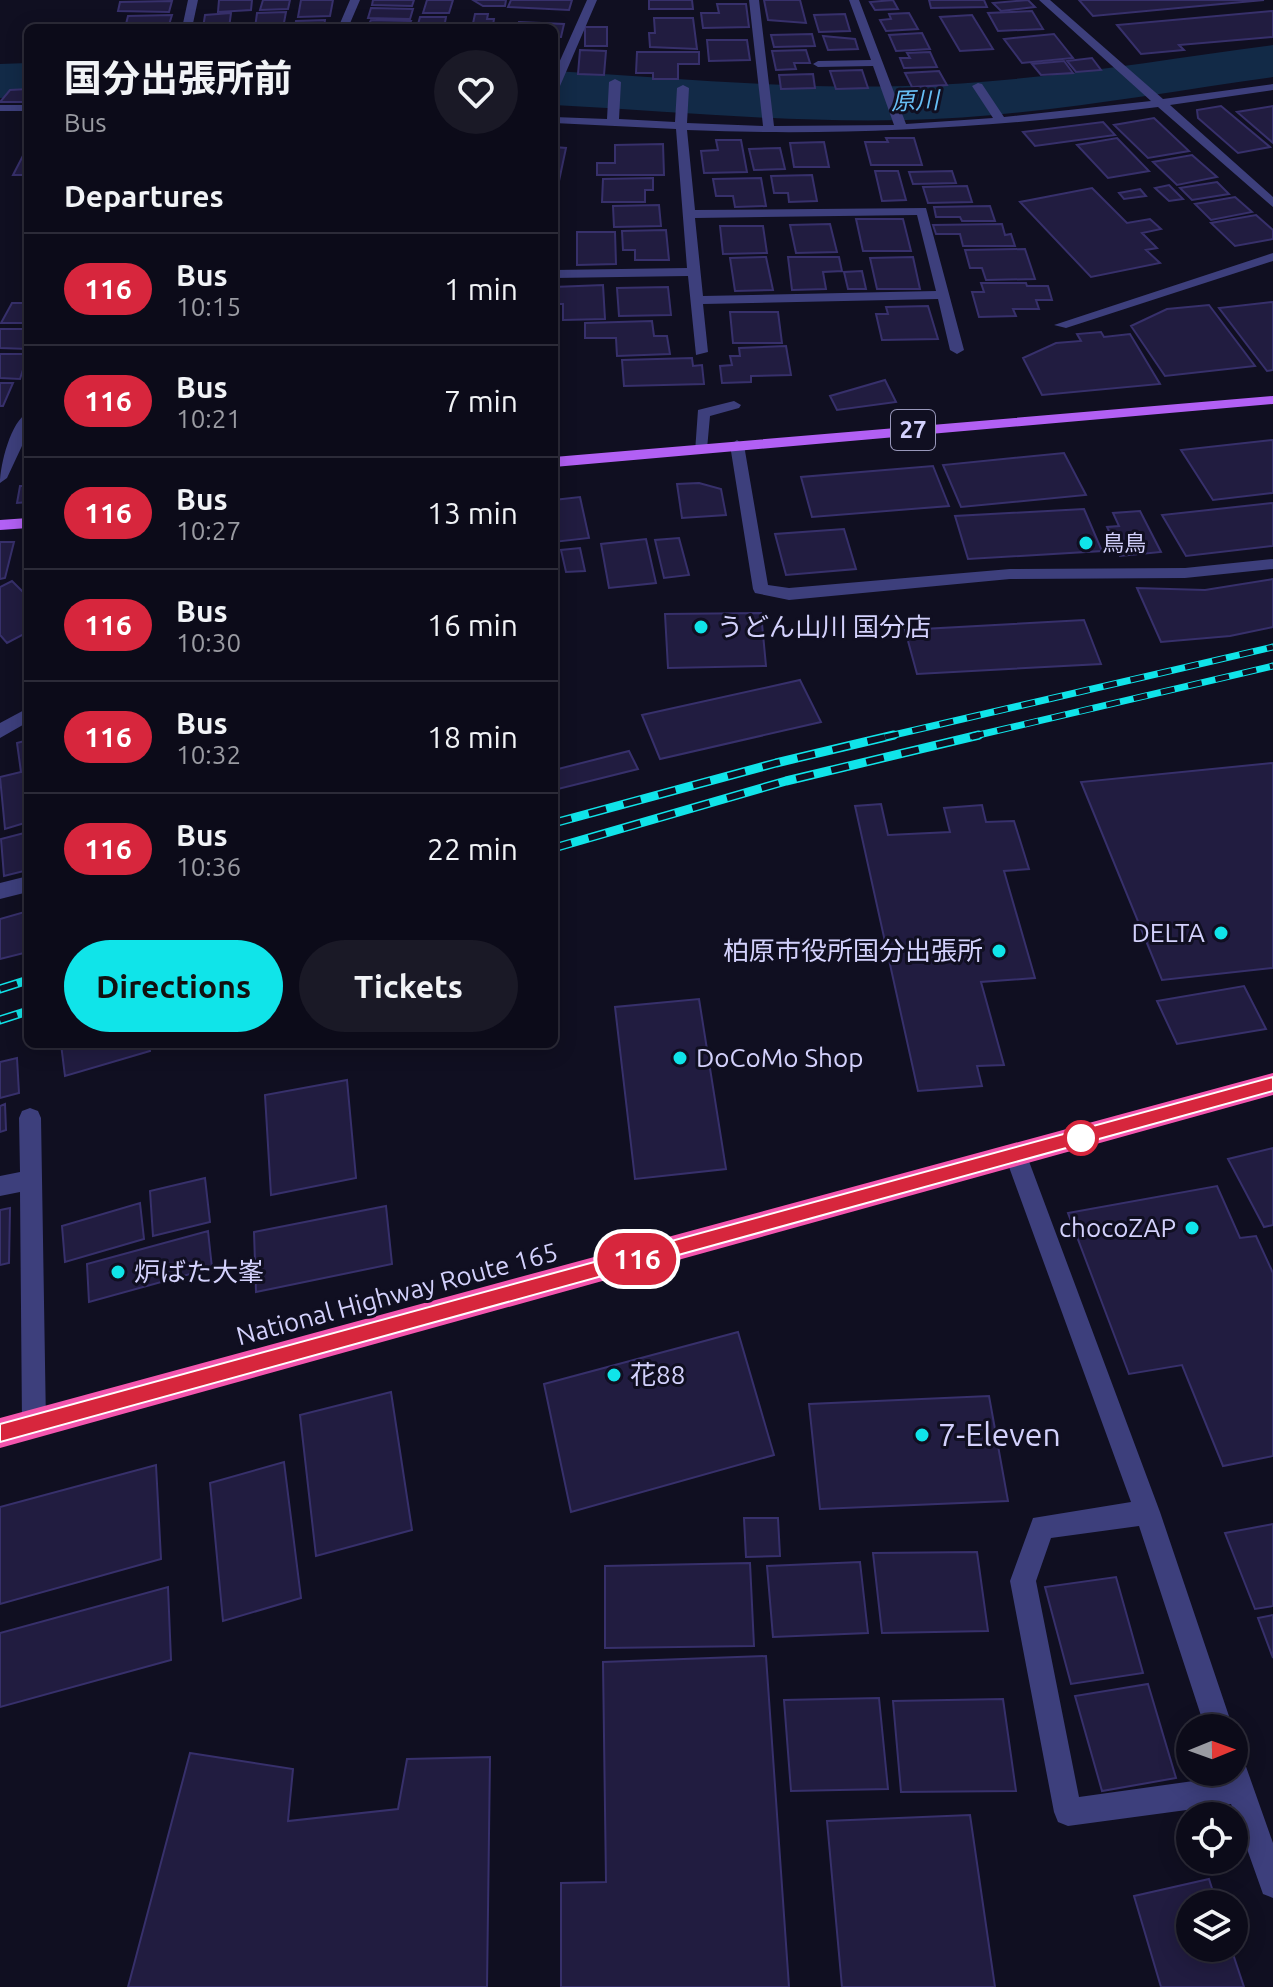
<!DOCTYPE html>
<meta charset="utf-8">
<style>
body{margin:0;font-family:Ubuntu,"Noto Sans JP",sans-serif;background:#1a1926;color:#f1f3f6;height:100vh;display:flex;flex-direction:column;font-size:30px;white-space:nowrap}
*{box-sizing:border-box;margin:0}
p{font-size:26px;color:#9a9ba2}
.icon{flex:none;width:44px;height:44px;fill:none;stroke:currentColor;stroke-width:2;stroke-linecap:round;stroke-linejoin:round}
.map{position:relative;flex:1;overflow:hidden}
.drawer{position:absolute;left:24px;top:24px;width:534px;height:1024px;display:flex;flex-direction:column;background:#0c0b19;border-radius:12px;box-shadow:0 4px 20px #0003,0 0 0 2px #2c2b38}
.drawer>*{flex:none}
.badge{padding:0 16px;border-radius:26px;font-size:28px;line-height:52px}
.needle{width:52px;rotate:89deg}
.controls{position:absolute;left:1176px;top:1714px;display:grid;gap:16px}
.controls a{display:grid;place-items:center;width:72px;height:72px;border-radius:50%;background:#0c0b19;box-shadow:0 4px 20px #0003,0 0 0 2px #2c2b38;font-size:40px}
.map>.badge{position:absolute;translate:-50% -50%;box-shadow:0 0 0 4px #fff}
h2{padding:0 40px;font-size:30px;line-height:72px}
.round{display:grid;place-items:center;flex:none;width:84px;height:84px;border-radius:42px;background:#1a1926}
.headline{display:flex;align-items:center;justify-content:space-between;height:136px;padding:0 40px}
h1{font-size:38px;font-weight:700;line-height:60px}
.cta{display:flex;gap:16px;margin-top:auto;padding:16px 40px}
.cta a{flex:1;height:92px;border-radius:48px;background:#10e4e9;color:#111;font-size:32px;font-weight:700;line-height:92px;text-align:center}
.cta a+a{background:#1a1926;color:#f1f3f6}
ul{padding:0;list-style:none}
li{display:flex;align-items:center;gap:24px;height:112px;padding:0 40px;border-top:2px solid #2c2b38}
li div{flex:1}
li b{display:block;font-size:30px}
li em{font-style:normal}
li .badge{min-width:88px;font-weight:700;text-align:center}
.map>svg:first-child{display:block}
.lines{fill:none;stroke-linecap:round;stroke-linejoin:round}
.river{fill:#122a47;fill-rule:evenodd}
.building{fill:#211c40;stroke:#37306b;stroke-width:2}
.minor{fill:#3d3f7c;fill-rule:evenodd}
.major{fill:#b260f4;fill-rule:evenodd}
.highway{fill:#f355ad;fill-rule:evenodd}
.rail-far1-casing{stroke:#10e4e9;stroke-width:7}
.rail-casing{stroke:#10e4e9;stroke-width:9}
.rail-far1{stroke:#100f21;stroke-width:5;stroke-dasharray:14;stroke-linecap:butt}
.rail{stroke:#100f21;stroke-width:6;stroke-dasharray:18;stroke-linecap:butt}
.line{fill:#d7263d;stroke:#fff;stroke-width:2}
.poi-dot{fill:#10e4e9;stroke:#100f21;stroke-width:3}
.stop-dot{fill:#fff;stroke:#d7263d;stroke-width:4}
.labels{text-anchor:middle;stroke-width:6;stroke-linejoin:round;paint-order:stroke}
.far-poi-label{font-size:22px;fill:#d3d1fc;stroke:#100f21;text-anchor:start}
.far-water-label{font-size:24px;font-style:italic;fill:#67bef5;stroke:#100f21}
.shield{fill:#100f21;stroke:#9897ba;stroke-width:2}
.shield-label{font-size:24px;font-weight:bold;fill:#d3d1fc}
.poi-label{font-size:26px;fill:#d3d1fc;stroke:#100f21;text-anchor:start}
.street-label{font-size:26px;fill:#d3d1fc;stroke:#100f21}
.near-poi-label{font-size:32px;fill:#d3d1fc;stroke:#100f21;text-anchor:start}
</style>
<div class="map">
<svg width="1273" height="1987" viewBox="0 0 1273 1987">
<rect width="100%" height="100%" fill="#100f21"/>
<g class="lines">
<!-- river -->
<path class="river" d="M1273,45V77C1151,94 1029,117 906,120C789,123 671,111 554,105V71C671,78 788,89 905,86C1029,83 1151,61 1273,45Z
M28,63V97L0,98V64Z"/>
</g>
<!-- building -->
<path class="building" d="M219,0H252L251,10L218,12Z
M263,0H290L288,9L260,10Z
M301,0H333L330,16L298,17Z
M373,0H414L412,6L372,5Z
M427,0H453L449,13H423Z
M473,0H506L505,6H483Z
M511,0H572L569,10L508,7Z
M649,0H692L693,9H649Z
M764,0H800L806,23L768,20Z
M893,0L898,9L875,10L870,2Z
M929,0H984L987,7L931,8Z
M1028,0L1035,7L1001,11L993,3Z
M1079,0H1264L1093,16Z
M172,1L169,12L118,11L120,2Z
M717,4H746L749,27L703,28L701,13H719Z
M371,8L413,9L410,19L368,18Z
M1032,11L1043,29L998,31L988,13Z
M1273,11V37L1179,45L1184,50L1141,54L1117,25Z
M286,12L283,28H255L257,13Z
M231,13L229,28H203L205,15Z
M909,13L918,29L886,31L880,20L891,19L889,14Z
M475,14H488L487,19H494L493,25H502L501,28H472Z
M845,14L850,31L819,32L814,15Z
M172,15L168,28H125L128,16Z
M972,15L993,49L960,51L940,17Z
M420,17H446L444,28H417Z
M654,18H693L697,49L650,47L649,33H655Z
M325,20L324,28H295L296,21Z
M371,20L411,21L408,28H367Z
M519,22L564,24L561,37H554V28H518Z
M585,27H607V46H585Z
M922,33L930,49L896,51L889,35Z
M812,34L815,46L774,47L771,35Z
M1054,34L1073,58L1022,63L1004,39Z
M823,36L855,39L858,49L828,50Z
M707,40H747L750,60L709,61Z
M580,50L606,51L604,75L578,74Z
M806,50L810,63H794L796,69L776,70L772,51Z
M637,52H699V64H678V79H653V73H636Z
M930,52L937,67L904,68L900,58H910L907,53Z
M1092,58L1101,70L1076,72L1067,61Z
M1064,61L1073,73L1041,75L1032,64Z
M862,70L868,88L836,89L830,71Z
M939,71L947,85L912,87L905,73Z
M813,74L815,88L781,89L779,75Z
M28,89V102H0L10,90Z
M1221,106L1270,147L1238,153L1198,118L1197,110Z
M1273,106V143L1237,112Z
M1154,118L1189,151L1148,158L1114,125Z
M1103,122L1115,135L1035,146L1023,132Z
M886,138H914L922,165H871L865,142H888Z
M1117,138L1149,171L1108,178L1077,145Z
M716,140H741L747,172L704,173L701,151L718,150Z
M824,142L829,167H794L790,143Z
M663,144L664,175H597V163H615V145Z
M28,146V175H13Z
M554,147L566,148L559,181H554Z
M780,148L785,169L754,170L749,149Z
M1192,155L1217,177L1177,185L1153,162Z
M875,171H898L906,200L882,201Z
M952,171L956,183L913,184L909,172Z
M812,175L817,201L789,202L788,193H774L771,176Z
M653,178V190H645V202H602L603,179Z
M761,178L766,206L735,207L733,196H716L713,179Z
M1217,182L1229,194L1192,200L1180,188Z
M1169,185L1183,199L1169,201L1155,188Z
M967,186L972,202L928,203L923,187Z
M1092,188L1127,223L1150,219L1161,229L1142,233L1157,248L1146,250L1160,263L1091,277L1020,202Z
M1140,189L1146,196L1124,199L1119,193Z
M1235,197L1252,212L1211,220L1195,204Z
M659,205L661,226L614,227L613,206Z
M990,206L995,221H962L960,217H936L934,207Z
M1256,215L1273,230V239L1235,246L1211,223Z
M856,219H903L911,251H863Z
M830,224L837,252L796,253L790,225Z
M1002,224L1005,235L1011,234L1015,246H963L960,234H936L933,225Z
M720,226H763L767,253L723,254Z
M666,230L669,260H635V250H623L622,231Z
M577,232H615L616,264L577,265Z
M1025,249L1035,279L986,280L982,268H970L965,250Z
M766,257L773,290L735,291L730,258Z
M788,257H839L842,271L823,272L826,289L792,290Z
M913,257L920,289H877L870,258Z
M862,271L866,289H848L844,272Z
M981,283H1026L1027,286H1048L1052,300H1036L1039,309H1013L1016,316L979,317L972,292H984Z
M603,285L605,319L563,320V304H554V287Z
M668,287L671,315L619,316L617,288Z
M1273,302V370L1267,371L1219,308Z
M12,303H28V323H1Z
M1209,305L1255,366L1165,376L1131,326L1167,309Z
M928,306L938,339L882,340L876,314H888L886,307Z
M730,312H778L782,343H733Z
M652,321L654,336H667L670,354L617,356L616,338H585V323Z
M0,329H28V349L0,348Z
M1101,332L1104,337L1130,334L1160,384L1042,395L1023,358L1056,343L1081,341L1077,334Z
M786,346L791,375L751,376V382L722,383L720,366L732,365L730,356H740L739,348Z
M0,354H28L20,379L0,378Z
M692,358L693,366L702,365L704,384L624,386L622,360Z
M885,380L896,402L837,410L830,396Z
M0,383H13L3,406H0Z
M1273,440V493L1213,500L1181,450Z
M1064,453L1086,495L961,507L943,465Z
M933,466L949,506L812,517L801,477Z
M699,483L721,489L726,515L682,518L677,484Z
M20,486H28V502L17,503Z
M580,497L589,538L554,542V500Z
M1273,503V546L1186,556L1162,515Z
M1084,509L1102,551L968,559L955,516Z
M1140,511L1161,552L1120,556L1107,527L1119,526L1113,513Z
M844,529L856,569L786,575L775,534Z
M679,538L689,575L664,578L655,540Z
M646,539L656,583L609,588L601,544Z
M0,542H14L5,578L0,579Z
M580,548L585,571L566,572L561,550Z
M1273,579V627L1230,636L1161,642L1137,588L1205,590Z
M12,581L28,597V632L7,643L0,635V587Z
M761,613L766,666L668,668L665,614Z
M1084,620L1101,664L917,674L905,630Z
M800,680L821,722L660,759L642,715Z
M28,740V822L5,829L0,777L21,772L17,743Z
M629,751L638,769L554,790V770Z
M1273,763V968L1162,980L1081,782Z
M881,804L888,835L950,832L944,808L982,805L986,822L1014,821L1029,869L1004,871L1035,978L981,982L1004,1065L977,1066L982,1086L918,1091L855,806Z
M28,832V870L4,876L1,839Z
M28,911V952L0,959V919Z
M1244,986L1266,1029L1177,1044L1157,1001Z
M699,999L726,1169L635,1179L615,1007Z
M61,1044H149L150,1051L65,1076Z
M17,1058L19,1093L0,1098V1062Z
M347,1080L356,1178L271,1195L265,1095Z
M5,1104L6,1130L0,1132V1106Z
M1273,1148V1225L1264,1227L1228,1159Z
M205,1178L210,1222L153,1236L150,1191Z
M1217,1186L1240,1238L1256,1236L1273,1273V1456L1223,1466L1182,1365L1129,1374L1068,1213Z
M140,1203L144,1239L65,1262L62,1226Z
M386,1206L392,1264L256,1292L254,1232Z
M10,1208L9,1263L0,1265V1210Z
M208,1231L212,1268L89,1302L87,1264Z
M738,1332L774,1455L571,1512L544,1384Z
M391,1392L412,1530L316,1556L300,1415Z
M989,1396L1008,1501L820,1509L809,1404Z
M284,1462L301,1598L223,1621L210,1483Z
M156,1465L161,1559L0,1604V1507Z
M744,1518H778L780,1556L746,1557Z
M1273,1524V1606L1255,1609L1225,1533Z
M977,1552L988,1631L882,1633L873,1553Z
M860,1562L868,1633L773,1637L767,1566Z
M750,1563L754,1646L605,1648V1566Z
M1116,1577L1143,1673L1071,1684L1045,1587Z
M168,1587L171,1660L0,1707V1633Z
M1273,1615V1658L1258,1618Z
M766,1656L789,1987H561V1883L606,1882L603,1662Z
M1148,1684L1176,1778L1102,1791L1075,1696Z
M879,1698L888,1789L791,1791L784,1700Z
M1003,1699L1016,1791L901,1792L893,1701Z
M190,1753L293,1769L288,1821L398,1809L407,1759L490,1757L487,1987H128Z
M970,1815L995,1987H842L827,1821Z
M1209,1879L1217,1904H1190V1948H1231L1244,1987H1161L1134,1896Z"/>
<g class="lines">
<!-- minor -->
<path class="minor" d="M188,0H198L192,28H182Z
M350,0H360L348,28H338Z
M587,0H597L560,86L554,89V74Z
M749,0H759L774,126L894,125L873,66L818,67L813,64L818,61L871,60L849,0H859L906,124L993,118L972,86L978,83L982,84L1004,117L1151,101L1039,0H1050L1163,99L1273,84V90L1170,105L1273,197V207L1158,107C1001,127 845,137 687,130L695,210L926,208L964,350L957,354L950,350L938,299L703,304L708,352L696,355L688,276L554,278V270L687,268L676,129L554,123V117L607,119L609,82L615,79L621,82L619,119L675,122L677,88L683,85L689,88L687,123L763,126ZM917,215L936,291L703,296L695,218Z
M458,22L462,23V28H452Z
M0,105H28V111H0Z
M1273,253V261L1066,328L1054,325Z
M734,401L741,405L739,408L710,416L707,449L705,452H695L698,410Z
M28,413V433L7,478L0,483C0,465 11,420 28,413Z
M737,440L744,445L768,585L789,588L1010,569L1185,568L1273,559V569L1185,578L1010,579L789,600L755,593L753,589L730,445Z
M28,708V722L0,738V723Z
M28,876V892L0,899V883Z
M30,1108L38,1111L41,1118L46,1424L43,1433L34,1436L25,1433L22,1424L20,1192L0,1196V1176L20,1172L19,1118L22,1111Z
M1016,1146L1024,1149L1027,1156L1160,1512L1233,1728H1205L1139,1526L1051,1538L1036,1581L1079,1797L1222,1777L1221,1772H1234V1757L1244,1761L1273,1843V1898L1263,1894L1231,1804L1068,1826L1058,1822L1054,1812L1010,1581L1033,1518L1131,1502L1005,1156L1008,1149Z"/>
<!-- major -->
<path class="major" d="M1273,396V404L554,467V457Z
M28,518V528L0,530V520Z"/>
<!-- highway -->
<path class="highway" d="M1273,1073V1095L0,1448V1418Z"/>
<!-- rail-far1 casing -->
<g class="rail-far1-casing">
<path id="rail-far1" d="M885,737L1273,647
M970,737L1273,666"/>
</g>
<!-- rail casing -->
<g class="rail-casing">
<path id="rail" d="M554,823L776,763L894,735
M554,848L786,781L979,735
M0,989L28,980
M0,1020L28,1011"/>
</g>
<!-- rail-far1 -->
<use href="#rail-far1" class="rail-far1"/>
<!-- rail -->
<use href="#rail" class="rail"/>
</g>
<!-- line -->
<path class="line" d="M1273,1077V1091L0,1442V1424Z"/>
<!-- markers -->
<g class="poi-dot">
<circle cx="1086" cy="543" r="8"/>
<circle cx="701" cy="627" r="8"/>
<circle cx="1221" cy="933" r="8"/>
<circle cx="999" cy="951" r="8"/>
<circle cx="680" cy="1058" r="8"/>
<circle cx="1192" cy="1228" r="8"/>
<circle cx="118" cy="1272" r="8"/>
<circle cx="614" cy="1375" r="8"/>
<circle cx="922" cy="1435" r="8"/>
</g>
<circle class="stop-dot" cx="1081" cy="1138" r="16"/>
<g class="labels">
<!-- far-poi labels -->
<g class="far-poi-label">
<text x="1102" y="551">鳥鳥</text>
</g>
<!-- far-water labels -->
<g class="far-water-label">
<text transform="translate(915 101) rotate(-2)" y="8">原川</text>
</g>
<!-- shield labels -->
<rect class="shield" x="891" y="410" width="44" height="40" rx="6"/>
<g class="shield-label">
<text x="913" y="438">27</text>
</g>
<!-- poi labels -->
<g class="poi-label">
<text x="717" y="636">うどん山川 国分店</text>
<text x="1205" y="942" text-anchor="end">DELTA</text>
<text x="983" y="960" text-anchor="end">柏原市役所国分出張所</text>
<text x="696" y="1067">DoCoMo Shop</text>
<text x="1176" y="1237" text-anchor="end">chocoZAP</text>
<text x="134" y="1281">炉ばた大峯</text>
<text x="630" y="1384">花88</text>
</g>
<!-- street labels -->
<g class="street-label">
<text transform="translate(397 1294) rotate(-15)" y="9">National Highway Route 165</text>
</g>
<!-- near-poi labels -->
<g class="near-poi-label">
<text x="938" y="1446">7-Eleven</text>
</g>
</g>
</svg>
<div class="controls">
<a><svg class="needle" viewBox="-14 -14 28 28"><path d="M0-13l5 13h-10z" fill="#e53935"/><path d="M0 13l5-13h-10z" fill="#9a9ba2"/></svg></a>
<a><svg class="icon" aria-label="locate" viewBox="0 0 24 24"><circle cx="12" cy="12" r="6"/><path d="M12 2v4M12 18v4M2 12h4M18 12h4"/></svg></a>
<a><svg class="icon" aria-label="layers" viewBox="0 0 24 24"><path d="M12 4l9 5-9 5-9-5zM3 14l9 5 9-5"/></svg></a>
</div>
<b class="badge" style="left:637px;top:1259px;background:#d7263d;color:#fff">116</b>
<section class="drawer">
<div class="headline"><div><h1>国分出張所前</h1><p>Bus</p></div><a class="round"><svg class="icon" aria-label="heart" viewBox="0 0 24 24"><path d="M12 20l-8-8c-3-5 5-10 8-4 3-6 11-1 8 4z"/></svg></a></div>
<h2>Departures</h2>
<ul>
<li><span class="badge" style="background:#d7263d;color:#fff">116</span><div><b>Bus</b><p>10:15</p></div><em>1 min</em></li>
<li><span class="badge" style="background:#d7263d;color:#fff">116</span><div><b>Bus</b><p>10:21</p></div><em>7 min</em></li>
<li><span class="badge" style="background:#d7263d;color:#fff">116</span><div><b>Bus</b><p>10:27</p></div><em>13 min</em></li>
<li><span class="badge" style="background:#d7263d;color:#fff">116</span><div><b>Bus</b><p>10:30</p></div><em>16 min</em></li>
<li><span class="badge" style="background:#d7263d;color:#fff">116</span><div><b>Bus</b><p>10:32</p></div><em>18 min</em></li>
<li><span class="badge" style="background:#d7263d;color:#fff">116</span><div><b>Bus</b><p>10:36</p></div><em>22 min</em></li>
</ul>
<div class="cta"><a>Directions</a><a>Tickets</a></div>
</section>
</div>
